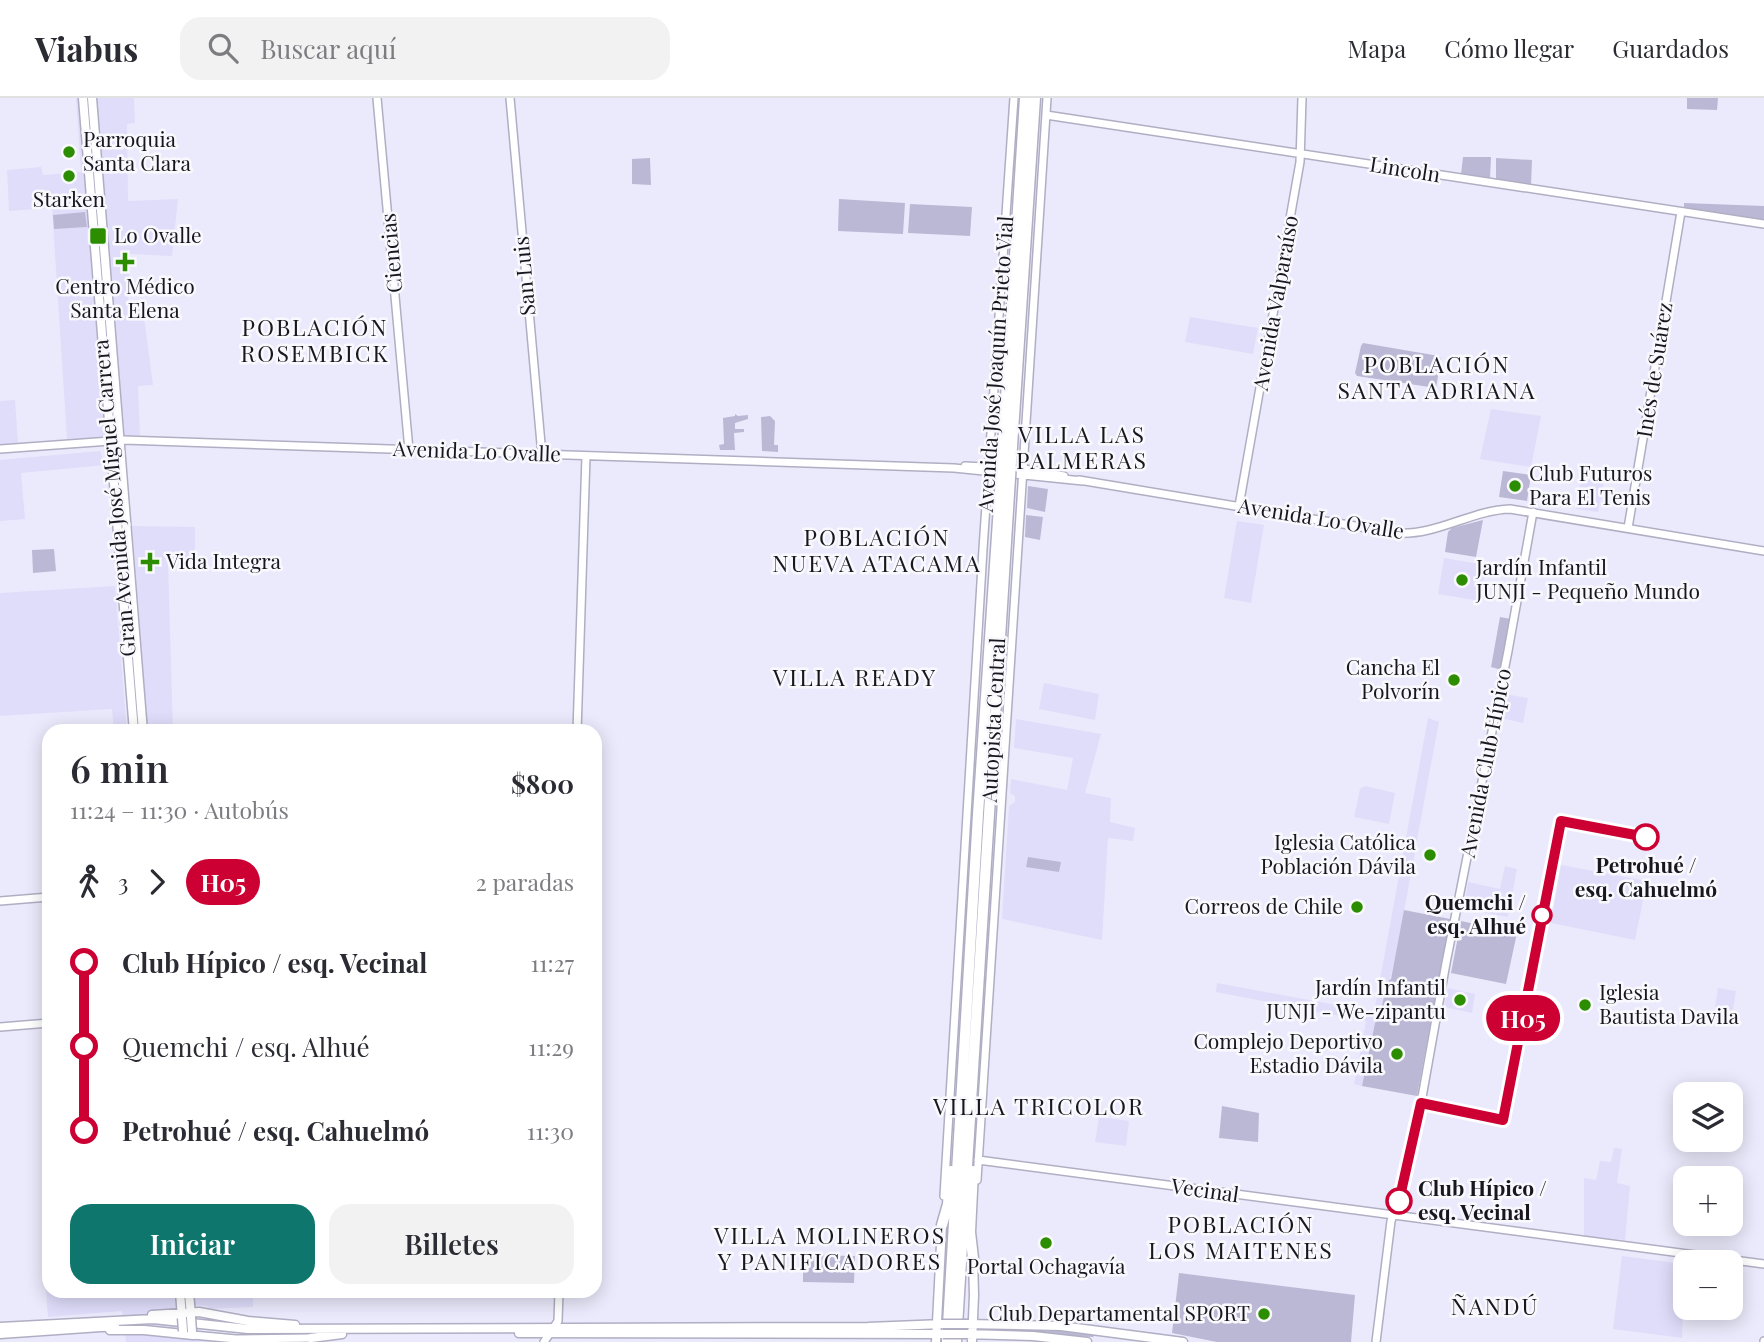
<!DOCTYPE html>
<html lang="es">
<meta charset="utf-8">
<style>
body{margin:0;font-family:"Playfair Display",serif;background:#f2f2f3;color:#2b2b33;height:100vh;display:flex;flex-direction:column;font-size:26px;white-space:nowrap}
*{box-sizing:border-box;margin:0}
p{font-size:23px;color:#7c7c81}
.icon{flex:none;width:38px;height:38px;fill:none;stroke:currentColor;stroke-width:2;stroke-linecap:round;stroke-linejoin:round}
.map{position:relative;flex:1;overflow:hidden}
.sheet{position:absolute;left:42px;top:626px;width:560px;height:574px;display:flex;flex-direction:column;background:#fff;border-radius:21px;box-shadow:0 4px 18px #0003}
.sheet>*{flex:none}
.badge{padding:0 14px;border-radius:23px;font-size:24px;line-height:46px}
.buttons{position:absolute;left:1673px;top:984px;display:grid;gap:14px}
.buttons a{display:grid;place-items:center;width:70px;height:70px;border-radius:14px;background:#fff;box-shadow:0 4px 18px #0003;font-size:35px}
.map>.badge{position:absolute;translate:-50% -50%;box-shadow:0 0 0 4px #fff}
.legs{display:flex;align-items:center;gap:10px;height:77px;padding:0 28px;font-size:23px}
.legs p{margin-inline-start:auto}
.summary{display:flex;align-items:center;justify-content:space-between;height:119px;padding:0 28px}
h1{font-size:38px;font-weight:600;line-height:52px}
.cta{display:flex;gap:14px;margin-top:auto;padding:14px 28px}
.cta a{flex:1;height:80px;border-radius:21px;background:#0f766e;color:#fff;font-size:28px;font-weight:600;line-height:80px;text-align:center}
.cta a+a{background:#f2f2f3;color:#2b2b33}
ul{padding:0 28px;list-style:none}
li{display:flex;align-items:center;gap:24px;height:84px;font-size:26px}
li i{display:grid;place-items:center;width:10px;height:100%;margin:0 9px;background:currentColor}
li i::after{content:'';width:18px;height:18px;margin:-9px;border:5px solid;border-radius:50%;background:#fff}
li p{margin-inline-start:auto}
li:first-child i{background:linear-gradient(#0000 50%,currentColor 0)}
li:last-child i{background:linear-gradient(currentColor 50%,#0000 0)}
header{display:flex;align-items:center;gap:42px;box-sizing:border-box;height:98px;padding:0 35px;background:#fff;border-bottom:2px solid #e1e1e2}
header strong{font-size:33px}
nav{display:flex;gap:38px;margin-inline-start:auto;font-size:24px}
.search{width:490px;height:63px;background:#f2f2f3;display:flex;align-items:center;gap:18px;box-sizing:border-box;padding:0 24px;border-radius:21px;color:#7c7c81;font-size:26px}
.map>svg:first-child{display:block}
.built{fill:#dfddfa}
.green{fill:#bbb8d5}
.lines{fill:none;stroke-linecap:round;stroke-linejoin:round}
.secondary-casing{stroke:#b0aec3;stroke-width:10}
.primary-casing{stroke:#b0aec3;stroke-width:11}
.highway-casing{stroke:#b0aec3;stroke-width:13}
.secondary{stroke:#fff;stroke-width:7}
.primary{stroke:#fff;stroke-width:8}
.highway{stroke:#fff;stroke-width:10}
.primary-bridge-casing{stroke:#b0aec3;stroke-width:11;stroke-linecap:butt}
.highway-bridge-casing{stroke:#b0aec3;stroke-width:13;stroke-linecap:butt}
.primary-bridge{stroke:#fff;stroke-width:8}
.highway-bridge{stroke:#fff;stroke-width:10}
.line-1-casing{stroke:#fff;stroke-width:16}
.line-1{stroke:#c03;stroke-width:10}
.poi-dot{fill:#2d8d00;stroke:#f9f9fd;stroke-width:2.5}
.stop-1-dot{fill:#fff;stroke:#c03;stroke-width:3.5}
.labels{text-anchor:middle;stroke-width:5;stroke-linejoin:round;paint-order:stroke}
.poi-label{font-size:21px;fill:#18171f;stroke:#f9f9fd;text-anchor:start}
.street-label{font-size:21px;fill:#18171f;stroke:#f9f9fd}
.stop-label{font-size:21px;font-weight:bold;fill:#18171f;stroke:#f9f9fd}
.neighbourhood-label{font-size:23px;letter-spacing:2px;fill:#18171f;stroke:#f9f9fd}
</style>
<header>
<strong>Viabus</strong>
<div class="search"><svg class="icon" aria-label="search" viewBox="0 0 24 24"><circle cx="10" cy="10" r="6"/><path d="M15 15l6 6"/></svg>Buscar aquí</div>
<nav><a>Mapa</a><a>Cómo llegar</a><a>Guardados</a></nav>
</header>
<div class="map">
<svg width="1764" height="1244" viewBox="0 0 1764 1244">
<rect width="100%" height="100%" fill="#ebeafc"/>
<!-- built -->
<path class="built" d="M76,0H134L135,25L127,26L128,103L178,101L172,158L130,156L128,210L143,211L153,287L138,288L140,337L67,341L52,110L9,113L7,72L41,69L43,77L81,74Z
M1190,219L1258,230L1253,256L1185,244Z
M15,302L18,345L0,346V303Z
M1491,311L1541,318L1531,369L1480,361Z
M100,353L105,367L21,375L25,421L0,423V362Z
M1581,381L1604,384L1598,414L1576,411Z
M1237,423L1264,427L1251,505L1224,500Z
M132,428L195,429V465L168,466L173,633H148Z
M1444,460L1486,467L1480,503L1438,496Z
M115,488L127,633H114L112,611L0,618V495Z
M1044,585L1099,596L1095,622L1039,611Z
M1505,596L1528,600L1523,625L1500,620Z
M1428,620L1439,624L1429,677L1396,857L1379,923L1375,925L1362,988L1354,986L1366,923L1216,894L1217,885L1374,914Z
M1016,621L1101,636L1085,695L1111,700L1110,724L1135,730L1133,743L1108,740L1102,842L1002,821L1009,708L1015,704V698L1010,695L1011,681L1067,692L1073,660L1014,650Z
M1365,688L1395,695L1389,726L1354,719L1360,691Z
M1561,767L1647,783L1635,842L1551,825Z
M1505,768L1517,771L1508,819L1464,811L1468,784L1500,791Z
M1448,890L1475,896L1472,915L1444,909Z
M1718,890L1736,893L1733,912L1715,909Z
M1099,1019L1129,1023L1126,1048L1095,1044Z
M1614,1050L1622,1051L1617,1085L1630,1088L1625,1142L1584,1138V1080L1596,1082L1600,1063L1611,1064Z
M1622,1158L1685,1166L1682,1240L1613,1231Z
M49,1163V1194H253V1209L211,1211L206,1208L196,1207L199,1242L219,1244H126L122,1213L48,1219L44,1164Z"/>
<!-- green -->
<path class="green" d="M1687,0H1718L1717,12L1687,11Z
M1463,59H1491L1490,81L1461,76Z
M650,60L651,87L632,86V61Z
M1496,60L1532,62L1531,87L1496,81Z
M839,101L905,105L903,136L838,133Z
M1684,105L1764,108V123L1684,112Z
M910,106L972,109L970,138L908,135Z
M85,114L87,129L54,131L53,117Z
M1363,245L1439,258L1441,261L1436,290L1357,278L1355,275L1361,248Z
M735,316L738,318L748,317V321L735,325V331H744V334L734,335L735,352H720L719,347L724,346L723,320L735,318Z
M770,318L775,323L774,347H778V354L762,353L761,319Z
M1503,373L1531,377L1527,403L1499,399Z
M1028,388L1048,391L1045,414L1027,410Z
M1026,417L1043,419L1040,442L1025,439Z
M1483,422L1476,459L1445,454L1448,434L1452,430Z
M54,451L56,473L33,475L32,452Z
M1500,519L1511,521L1502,572L1491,569Z
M1028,759L1061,764L1059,774L1026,769Z
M1404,812L1450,821L1417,998L1362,988L1375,925L1379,922L1387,884L1391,881Z
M1461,823L1517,835L1506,886L1451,875Z
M1222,1008L1259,1015L1258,1044L1219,1040Z
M803,1157L855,1158L854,1185L803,1184Z
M1179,1175L1355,1197L1351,1244H1217L1172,1235Z
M986,1231H1042L1095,1237L1093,1239L986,1235Z"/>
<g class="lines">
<!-- secondary casing -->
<g class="secondary-casing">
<path id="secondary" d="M377,0L409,352
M510,0L542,357
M1046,17L1764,126
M0,351L124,342L954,370L1083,383
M965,368L1024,371L1064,378
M1079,382L1397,435C1436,438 1472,412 1510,411L1764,453
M1239,408L1300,64L1302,0
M1628,430L1681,114
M577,634L586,358
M0,803L49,799
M0,929L49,925
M978,1062L1764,1166
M977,1082L1047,0
M944,1098L983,451L1014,0
M193,1237L236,1241L311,1240
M544,1244L558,1223L559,1194
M1376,1244L1391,1123L1403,1090L1421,1005L1446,865L1508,553L1533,414
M1764,1244V1243"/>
</g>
<!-- primary casing -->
<g class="primary-casing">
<path id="primary" d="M83,0L134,634
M92,0L143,634
M180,1194L182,1220
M189,1194L191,1218
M152,1217L199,1214L248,1223L295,1227
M966,1226L1061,1228L1183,1244
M0,1229L153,1221L248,1231L868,1229L943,1226
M110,1232H144L193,1237
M519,1235L943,1236
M0,1236L115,1228
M966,1236L1033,1238L1087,1244
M311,1240L342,1236
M936,1244L942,1127
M972,1244L974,1197L973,1160"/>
</g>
<!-- highway casing -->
<g class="highway-casing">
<path id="highway" d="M1002,363L1025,0
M1011,364L1035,0
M942,1127L948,1106L951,1073
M973,1160L970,1134L973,1073
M947,1244L978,716L1001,379
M956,1244L1010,380"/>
</g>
<!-- secondary -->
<use href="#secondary" class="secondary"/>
<!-- primary -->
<use href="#primary" class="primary"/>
<!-- highway -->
<use href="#highway" class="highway"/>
<!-- primary-bridge casing -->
<g class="primary-bridge-casing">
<path id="primary-bridge" d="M191,1219L192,1234
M182,1220L183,1233
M943,1226H966
M943,1236H966"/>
</g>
<!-- highway-bridge casing -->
<g class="highway-bridge-casing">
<path id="highway-bridge" d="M1001,379L1002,363
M1010,380L1011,364"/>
</g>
<!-- primary-bridge -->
<use href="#primary-bridge" class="primary-bridge"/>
<!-- highway-bridge -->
<use href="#highway-bridge" class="highway-bridge"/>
</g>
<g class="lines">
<!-- line-1 casing -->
<g class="line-1-casing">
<path id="line-1" d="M1399,1103L1421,1005L1503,1022L1561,723L1646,739"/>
</g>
<!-- line-1 -->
<use href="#line-1" class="line-1"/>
</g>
<!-- markers -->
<g class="poi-dot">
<circle cx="69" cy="54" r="7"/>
<circle cx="69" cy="78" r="7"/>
<rect x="89" y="129" width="18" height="18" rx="3.5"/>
<path d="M121.5 153.5h7v7h7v7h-7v7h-7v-7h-7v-7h7z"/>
<circle cx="1515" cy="388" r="7"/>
<path d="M146.5 453.5h7v7h7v7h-7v7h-7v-7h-7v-7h7z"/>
<circle cx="1462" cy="482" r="7"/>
<circle cx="1454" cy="582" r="7"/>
<circle cx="1430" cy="757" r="7"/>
<circle cx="1357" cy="809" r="7"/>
<circle cx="1460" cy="902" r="7"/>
<circle cx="1585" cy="907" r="7"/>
<circle cx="1397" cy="956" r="7"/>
<circle cx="1046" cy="1145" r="7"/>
<circle cx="1264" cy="1216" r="7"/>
</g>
<g class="stop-1-dot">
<circle cx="1646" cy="739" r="12"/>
<circle cx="1542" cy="817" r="9"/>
<circle cx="1399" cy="1103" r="12"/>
</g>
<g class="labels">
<!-- poi labels -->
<g class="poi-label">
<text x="83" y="49">Parroquia<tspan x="83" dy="24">Santa Clara</tspan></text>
<text x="69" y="109" text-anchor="middle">Starken</text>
<text x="114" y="145">Lo Ovalle</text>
<text x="125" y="196" text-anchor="middle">Centro Médico<tspan x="125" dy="24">Santa Elena</tspan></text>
<text x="1529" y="383">Club Futuros<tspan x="1529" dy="24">Para El Tenis</tspan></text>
<text x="166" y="471">Vida Integra</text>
<text x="1476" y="477">Jardín Infantil<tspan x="1476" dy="24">JUNJI - Pequeño Mundo</tspan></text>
<text x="1440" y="577" text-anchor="end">Cancha El<tspan x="1440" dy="24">Polvorín</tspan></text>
<text x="1416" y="752" text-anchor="end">Iglesia Católica<tspan x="1416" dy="24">Población Dávila</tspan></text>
<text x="1343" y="816" text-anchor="end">Correos de Chile</text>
<text x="1446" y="897" text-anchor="end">Jardín Infantil<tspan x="1446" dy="24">JUNJI - We-zipantu</tspan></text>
<text x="1599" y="902">Iglesia<tspan x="1599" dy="24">Bautista Davila</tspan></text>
<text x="1383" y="951" text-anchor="end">Complejo Deportivo<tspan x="1383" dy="24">Estadio Dávila</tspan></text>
<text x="1046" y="1176" text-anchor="middle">Portal Ochagavía</text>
<text x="1250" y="1223" text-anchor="end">Club Departamental SPORT</text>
</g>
<!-- street labels -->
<g class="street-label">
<text transform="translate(1405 72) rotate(9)" y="7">Lincoln</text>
<text transform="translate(392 155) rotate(-95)" y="7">Ciencias</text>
<text transform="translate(525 178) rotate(-95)" y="7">San Luis</text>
<text transform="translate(1276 205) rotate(-80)" y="7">Avenida Valparaíso</text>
<text transform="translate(996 266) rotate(-86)" y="7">Avenida José Joaquín Prieto Vial</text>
<text transform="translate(1655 272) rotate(-81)" y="7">Inés de Suárez</text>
<text transform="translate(477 354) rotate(2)" y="7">Avenida Lo Ovalle</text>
<text transform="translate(115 400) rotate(-95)" y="7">Gran Avenida José Miguel Carrera</text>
<text transform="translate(1321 421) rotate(9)" y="7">Avenida Lo Ovalle</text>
<text transform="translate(994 622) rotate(-87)" y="7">Autopista Central</text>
<text transform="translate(1486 665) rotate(-79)" y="7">Avenida Club Hípico</text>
<text transform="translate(1205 1093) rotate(8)" y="7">Vecinal</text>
</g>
<!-- stop labels -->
<g class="stop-label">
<text x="1646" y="775">Petrohué /<tspan x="1646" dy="24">esq. Cahuelmó</tspan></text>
<text x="1526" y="812" text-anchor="end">Quemchi /<tspan x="1526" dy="24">esq. Alhué</tspan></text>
<text x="1418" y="1098" text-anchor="start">Club Hípico /<tspan x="1418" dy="24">esq. Vecinal</tspan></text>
</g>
<!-- neighbourhood labels -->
<g class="neighbourhood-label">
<text x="315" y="238">POBLACIÓN<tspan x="315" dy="26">ROSEMBICK</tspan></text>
<text x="1437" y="275">POBLACIÓN<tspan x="1437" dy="26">SANTA ADRIANA</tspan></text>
<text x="1082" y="345">VILLA LAS<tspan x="1082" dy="26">PALMERAS</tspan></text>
<text x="877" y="448">POBLACIÓN<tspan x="877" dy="26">NUEVA ATACAMA</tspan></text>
<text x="855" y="588">VILLA READY</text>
<text x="1039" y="1017">VILLA TRICOLOR</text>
<text x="1241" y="1135">POBLACIÓN<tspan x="1241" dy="26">LOS MAITENES</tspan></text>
<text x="830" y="1146">VILLA MOLINEROS<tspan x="830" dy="26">Y PANIFICADORES</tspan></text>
<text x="1495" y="1217">ÑANDÚ</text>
</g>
</g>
</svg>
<div class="buttons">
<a><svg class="icon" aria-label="layers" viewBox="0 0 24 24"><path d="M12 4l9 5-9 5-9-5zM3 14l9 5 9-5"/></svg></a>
<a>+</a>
<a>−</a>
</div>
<b class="badge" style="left:1523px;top:920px;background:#c03;color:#fff">H05</b>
<section class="sheet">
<div class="summary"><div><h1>6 min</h1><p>11:24 – 11:30 · Autobús</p></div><b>$800</b></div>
<div class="legs"><svg class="icon" aria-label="walk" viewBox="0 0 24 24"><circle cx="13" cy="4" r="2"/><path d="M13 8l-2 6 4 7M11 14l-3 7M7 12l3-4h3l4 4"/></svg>3<svg class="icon" aria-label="forward" viewBox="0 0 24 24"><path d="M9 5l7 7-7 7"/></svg><b class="badge" style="background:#c03;color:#fff">H05</b><p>2 paradas</p></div>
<ul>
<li><i style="color:#c03"></i><b>Club Hípico / esq. Vecinal</b><p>11:27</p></li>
<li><i style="color:#c03"></i><span>Quemchi / esq. Alhué</span><p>11:29</p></li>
<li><i style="color:#c03"></i><b>Petrohué / esq. Cahuelmó</b><p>11:30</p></li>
</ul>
<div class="cta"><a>Iniciar</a><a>Billetes</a></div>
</section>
</div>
